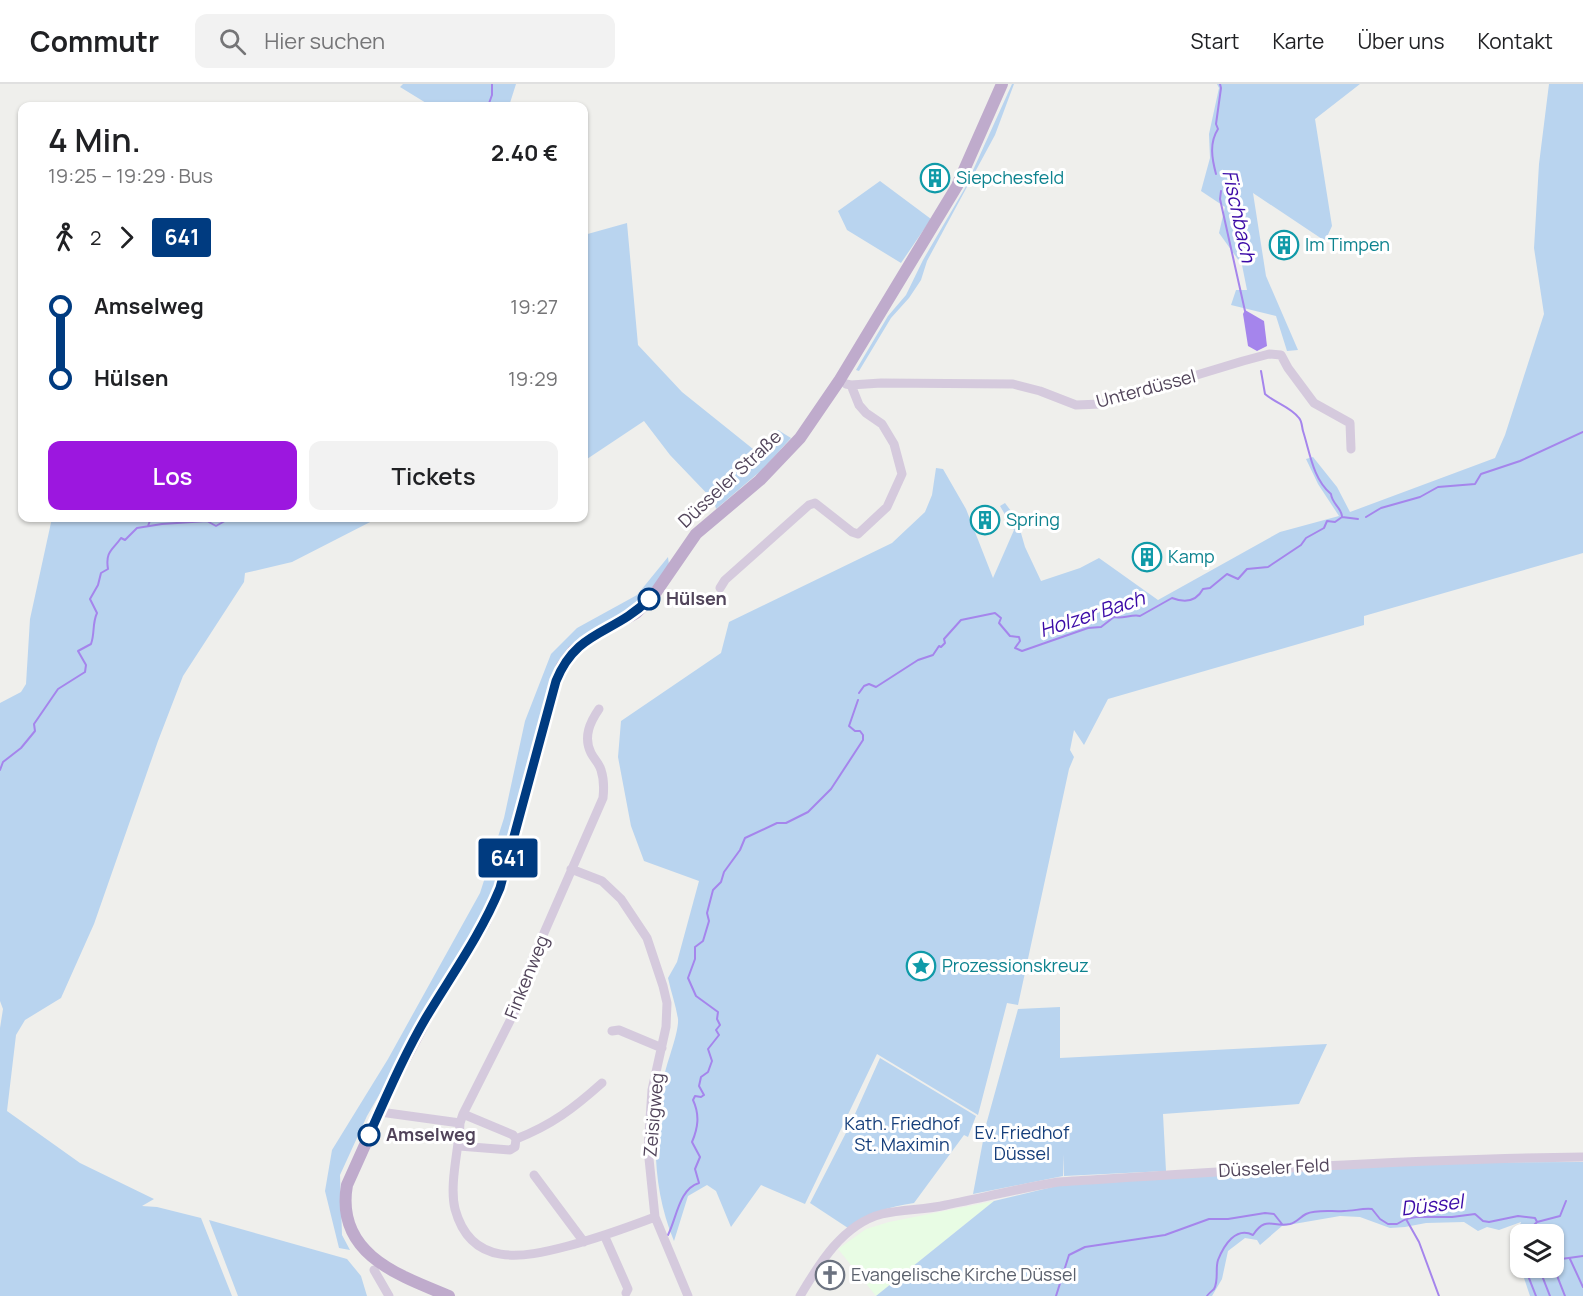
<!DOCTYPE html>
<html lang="de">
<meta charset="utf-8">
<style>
body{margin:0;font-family:Manrope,sans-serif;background:#f2f2f2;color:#202124;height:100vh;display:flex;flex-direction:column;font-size:22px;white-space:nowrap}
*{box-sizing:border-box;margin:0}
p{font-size:20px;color:#757577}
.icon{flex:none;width:33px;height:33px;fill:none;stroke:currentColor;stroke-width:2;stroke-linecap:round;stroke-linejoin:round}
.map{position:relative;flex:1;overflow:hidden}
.side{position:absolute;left:18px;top:18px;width:570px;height:420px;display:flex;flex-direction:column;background:#fff;border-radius:12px;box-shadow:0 2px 4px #0004}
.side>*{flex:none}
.badge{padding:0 12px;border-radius:4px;font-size:21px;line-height:39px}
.tools{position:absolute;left:1510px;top:1140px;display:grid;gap:12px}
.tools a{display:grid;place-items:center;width:54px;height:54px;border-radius:12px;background:#fff;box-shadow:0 2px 4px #0004;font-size:30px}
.map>.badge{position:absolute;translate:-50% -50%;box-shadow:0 0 0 3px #fff}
.legs{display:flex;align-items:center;gap:9px;height:66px;padding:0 30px;font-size:20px}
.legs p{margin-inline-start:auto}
.summary{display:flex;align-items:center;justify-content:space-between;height:102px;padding:0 30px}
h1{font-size:33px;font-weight:600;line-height:45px}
.cta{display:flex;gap:12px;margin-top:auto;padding:12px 30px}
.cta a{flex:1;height:69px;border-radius:12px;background:#9c17df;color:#fff;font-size:24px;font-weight:600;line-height:69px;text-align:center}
.cta a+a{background:#f2f2f2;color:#202124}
ul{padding:0 30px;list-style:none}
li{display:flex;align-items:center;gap:21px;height:72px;font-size:22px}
li i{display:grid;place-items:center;width:9px;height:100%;margin:0 8px;background:currentColor}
li i::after{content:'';width:15px;height:15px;margin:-8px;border:4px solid;border-radius:50%;background:#fff}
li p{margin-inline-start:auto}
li:first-child i{background:linear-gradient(#0000 50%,currentColor 0)}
li:last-child i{background:linear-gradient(currentColor 50%,#0000 0)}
header{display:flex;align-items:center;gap:36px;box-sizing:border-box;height:84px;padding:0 30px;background:#fff;border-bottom:2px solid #e0e0e0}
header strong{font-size:28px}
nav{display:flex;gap:33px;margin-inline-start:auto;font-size:21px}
.search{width:420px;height:54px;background:#f2f2f2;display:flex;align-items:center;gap:15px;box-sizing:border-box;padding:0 21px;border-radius:12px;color:#757577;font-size:22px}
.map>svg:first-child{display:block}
.commercial{fill:#e8fce4}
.green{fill:#b9d4ef;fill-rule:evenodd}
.water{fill:#a585ec}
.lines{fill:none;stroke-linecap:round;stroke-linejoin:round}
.stream{stroke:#a585ec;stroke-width:2}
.minor{stroke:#d5cadd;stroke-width:9}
.major{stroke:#bfabcc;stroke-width:12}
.line-1-casing{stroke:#fff;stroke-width:14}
.line-1{stroke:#003b80;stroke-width:9}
.stop-1-dot{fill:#fff;stroke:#003b80;stroke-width:3}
.labels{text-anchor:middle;stroke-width:6;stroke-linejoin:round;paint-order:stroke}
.culture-label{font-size:18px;fill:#0d838f;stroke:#fff;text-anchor:start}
.street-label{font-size:18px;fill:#51445a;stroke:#fff}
.stop-label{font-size:18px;font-weight:bold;fill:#51445a;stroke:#fff;text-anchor:start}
.park-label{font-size:18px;fill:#153e7b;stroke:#fff}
.worship-label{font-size:18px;fill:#5b616d;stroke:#fff;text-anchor:start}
.water-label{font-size:20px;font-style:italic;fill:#3b0aa7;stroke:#fff}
</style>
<header>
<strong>Commutr</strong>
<div class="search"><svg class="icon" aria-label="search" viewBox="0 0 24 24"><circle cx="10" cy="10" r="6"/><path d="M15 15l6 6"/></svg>Hier suchen</div>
<nav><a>Start</a><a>Karte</a><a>Über uns</a><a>Kontakt</a></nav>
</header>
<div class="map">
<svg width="1583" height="1212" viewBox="0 0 1583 1212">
<rect width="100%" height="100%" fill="#efefec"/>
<!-- commercial -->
<path class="commercial" d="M994,1117L876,1212L838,1165L866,1145L889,1138Z"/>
<!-- green -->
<path class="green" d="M403,0H516L509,22H431L400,3Z
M1012,0H1014L995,51L927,177L921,196L909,214L891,234L859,287L856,286L888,232L906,211L923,176L965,104Z
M1217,0H1360L1315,35L1332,142L1325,157L1253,109L1266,192L1298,266L1287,267L1276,232L1231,221L1236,206H1247L1242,181L1219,149L1225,123L1201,107L1210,74L1209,50L1219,4Z
M1549,0H1583V469L1364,532V541L1108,615L1084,661L1074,646L1070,666L1074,673L1069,685L1018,921L1007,919L978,1031L877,970L805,1120L761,1101L731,1143L716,1107L707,1101L688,1112L674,1157C652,1104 651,1045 665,989C668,975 679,948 678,935C676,922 671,908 668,894L677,878L699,797L644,777L631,742L618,673L621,637L721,569L729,538L892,459L925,428L932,411L936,384L943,385L966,425L993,494L1014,446L1000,422L1005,419L1017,435L1025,463L1041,497L1080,484L1099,474L1158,516L1280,448L1339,432L1318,400L1306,375L1313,373L1337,403L1350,428L1495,374L1505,351L1544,230L1534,164L1539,80Z
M880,97L931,135L901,179L847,146L838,127Z
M627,139L638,261L682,308L758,369L778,346L791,354L763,385L716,425L714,417L670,371L644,337L584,377V151Z
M52,434H378L292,478L245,489L244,498L183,592L158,657L94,840L61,914L25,936L16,951L7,1027L80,1079L154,1115L142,1122L157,1123L201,1134L232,1212H0V944L3,925L0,917V619L21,608L26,600L30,535Z
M668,473L669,481L643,517L574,561L491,813L471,855L437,910L367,1032L340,1091L342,1151L350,1166L339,1164L325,1107L332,1066L388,975L480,809L504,734L525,637L551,570L577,544L637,511Z
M1060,923V974L1327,960L1299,1020L1163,1030L1166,1087L1064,1092L1063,1070V1092L973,1110L986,1041L1018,925Z
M880,974L976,1032L968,1053L964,1051L914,1119C890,1123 868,1128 848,1144L810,1119L850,1041Z
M1583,1078V1212H1530L1513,1161L1521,1138L1499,1146L1487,1143L1478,1147L1464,1138L1426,1139L1405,1143L1390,1144L1360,1133L1340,1132L1282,1142L1260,1161L1257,1156L1245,1154L1228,1167L1222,1195L1212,1212H876L994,1117L1069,1099L1409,1079ZM1521,1150H1554V1184H1521Z
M209,1136L347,1175L361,1192L367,1212H238Z"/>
<!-- water -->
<path class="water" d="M1245,226L1264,237L1267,262L1257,267L1248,262L1243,230Z"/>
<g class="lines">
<!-- stream -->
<path class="stream" d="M488,22L492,11V0
M1216,90C1212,75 1209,59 1218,45L1216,40L1221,4L1220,0
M1221,107L1220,115L1245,227
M1261,287L1265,310C1275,319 1291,323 1299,334C1302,337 1302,344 1303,347C1310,369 1313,395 1331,410C1332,420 1342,424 1342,433
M1366,433L1381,424L1420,413L1438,403L1475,400L1481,390L1520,377L1583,348
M148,442L151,434
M859,609L864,602L869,600L876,603L918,576L933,571L939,562L941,563L945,559L944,555L961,536L995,529L1001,534L999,539L1010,552L1019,553L1020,557L1015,564L1022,567L1088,544L1101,543L1114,533C1123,535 1132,530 1140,532L1172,514C1185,519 1196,518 1203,505L1210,504L1227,490L1238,495L1247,485L1268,483L1301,461L1306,454L1324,444L1327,437L1335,438L1342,433L1358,435
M0,686L3,678L21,664L35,647L34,640L58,605L85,588L86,581L78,567L91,560C95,549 92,540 97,529L90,515L98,501L101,489L108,485C105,467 113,466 121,454L125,456L137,444L162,440L207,437L216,442L230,434
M1406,1135L1419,1158L1439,1212
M1537,1138L1560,1132L1566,1117
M668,1151C677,1133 679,1105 699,1099L695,1085L700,1073L692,1058C698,1044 700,1031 693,1016L695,1012L701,1013L704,1011L699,1002L701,993L708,988L712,977L708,965L719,951L716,946L720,941L717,935L718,928L696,912L688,894L695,875V863L703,857L709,837L707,829L713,806L721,798L724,788L740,766L745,754L777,739H786L808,728L831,705L863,656V651L860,647H855L849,642L858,616
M1521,1159L1518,1164L1521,1175
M1570,1175L1583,1203
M1554,1176L1583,1172
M1525,1184L1536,1212
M1539,1184L1550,1212
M1554,1184L1565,1212
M1056,1212L1069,1171L1085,1163L1165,1151L1209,1135H1228L1265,1129L1274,1130L1282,1140
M1207,1212C1207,1211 1213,1206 1214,1205C1219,1196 1215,1185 1218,1176C1224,1161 1236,1142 1253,1151C1266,1131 1273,1144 1290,1140C1297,1138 1300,1133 1306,1130C1317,1125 1333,1128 1344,1127C1354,1127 1362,1124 1372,1125L1380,1135L1388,1140H1397L1406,1135L1416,1133H1452L1475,1130L1483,1137L1489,1138L1518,1132L1535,1134L1537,1138L1525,1150"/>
<!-- minor -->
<path class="minor" d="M851,301L881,299L1013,300L1040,307L1076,321L1101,320L1243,277L1269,270L1281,271L1288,284L1314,319L1350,339L1351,365
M720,504L725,496L809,421L815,419L852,448L858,450L887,423L902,390L894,360L882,340L866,329L859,321L851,301L846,300
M599,625C590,638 583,653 591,669C594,675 599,679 601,686C604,695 604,705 603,714L523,897V906L518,921L463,1030L460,1039C459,1065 449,1100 455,1125C471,1184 523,1174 568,1162C598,1154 626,1144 655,1133
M571,785L602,797L621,815L647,854L663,902L667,919L666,943L652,1006L648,1065L655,1133L688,1212
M612,947L619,946L662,964
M380,1028L460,1039
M516,1055C552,1041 574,1024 602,999
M459,1062L510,1066L515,1063L516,1055L513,1051L463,1030
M534,1091L584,1158
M605,1153L628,1205L626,1209
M374,1186L389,1212
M800,1212C819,1180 843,1140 882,1130C903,1125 925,1126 946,1121C983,1114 1020,1104 1058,1098C1233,1087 1408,1075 1583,1073"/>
<!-- major -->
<path class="major" d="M449,1212C397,1191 335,1169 347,1101L396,992L427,933L484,840L500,804L556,597L562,582L573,567L589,555L636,529L654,511L696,450L760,396L800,354L839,297L957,102L1002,0"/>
</g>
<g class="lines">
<!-- line-1 casing -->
<g class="line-1-casing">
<path id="line-1" d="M369,1051C387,1011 405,969 427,932C453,889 481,850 500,804L556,597C577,545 614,551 649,515"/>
</g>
<!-- line-1 -->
<use href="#line-1" class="line-1"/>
</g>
<!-- icons -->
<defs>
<g id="building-ring" transform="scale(1.5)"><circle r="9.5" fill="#fff" stroke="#0f9aa8" stroke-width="1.5"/><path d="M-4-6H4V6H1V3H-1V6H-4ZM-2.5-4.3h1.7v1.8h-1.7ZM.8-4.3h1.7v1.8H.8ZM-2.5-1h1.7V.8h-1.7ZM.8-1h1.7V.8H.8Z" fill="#0f9aa8"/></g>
<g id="sight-ring" transform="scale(1.5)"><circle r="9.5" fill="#fff" stroke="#0f9aa8" stroke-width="1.5"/><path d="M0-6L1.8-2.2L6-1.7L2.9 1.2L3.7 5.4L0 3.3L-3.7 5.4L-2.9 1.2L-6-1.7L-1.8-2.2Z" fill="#0f9aa8"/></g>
<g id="church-ring" transform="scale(1.5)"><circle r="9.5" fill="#fff" stroke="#6b7280" stroke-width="1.5"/><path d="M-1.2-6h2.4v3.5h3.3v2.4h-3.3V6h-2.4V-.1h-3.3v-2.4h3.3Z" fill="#6b7280"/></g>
</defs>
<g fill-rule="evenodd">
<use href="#building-ring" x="935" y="94"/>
<use href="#building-ring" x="1284" y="161"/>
<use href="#building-ring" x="985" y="436"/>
<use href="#building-ring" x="1147" y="473"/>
<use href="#sight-ring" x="921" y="882"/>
<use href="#church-ring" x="830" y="1191"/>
</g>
<!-- markers -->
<g class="stop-1-dot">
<circle cx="649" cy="515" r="10"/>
<circle cx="369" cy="1051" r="10"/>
</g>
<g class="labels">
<!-- culture labels -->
<g class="culture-label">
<text x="956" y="100">Siepchesfeld</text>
<text x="1305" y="167">Im Timpen</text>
<text x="1006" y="442">Spring</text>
<text x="1168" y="479">Kamp</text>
<text x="942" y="888">Prozessionskreuz</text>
</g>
<!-- street labels -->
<g class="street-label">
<text transform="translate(1146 305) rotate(-15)" y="6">Unterdüssel</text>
<text transform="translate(730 395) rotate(-43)" y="6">Düsseler Straße</text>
<text transform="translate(527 893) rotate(-68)" y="6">Finkenweg</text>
<text transform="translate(654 1031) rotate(-85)" y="6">Zeisigweg</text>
<text transform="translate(1274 1084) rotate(-3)" y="6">Düsseler Feld</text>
</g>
<!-- stop labels -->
<g class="stop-label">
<text x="666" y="521">Hülsen</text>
<text x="386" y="1057">Amselweg</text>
</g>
<!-- park labels -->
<g class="park-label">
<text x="902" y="1046">Kath. Friedhof<tspan x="902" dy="21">St. Maximin</tspan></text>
<text x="1022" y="1055">Ev. Friedhof<tspan x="1022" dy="21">Düssel</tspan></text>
</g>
<!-- worship labels -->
<g class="worship-label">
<text x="851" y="1197">Evangelische Kirche Düssel</text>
</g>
<!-- water labels -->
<g class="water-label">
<text transform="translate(1239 132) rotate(78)" y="7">Fischbach</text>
<text transform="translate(1092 530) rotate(-18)" y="7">Holzer Bach</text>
<text transform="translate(1432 1121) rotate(-7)" y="7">Düssel</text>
</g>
</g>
</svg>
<div class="tools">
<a><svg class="icon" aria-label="layers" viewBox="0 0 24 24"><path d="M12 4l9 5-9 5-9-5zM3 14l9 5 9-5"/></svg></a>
</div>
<b class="badge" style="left:508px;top:774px;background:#003b80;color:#fff">641</b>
<section class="side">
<div class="summary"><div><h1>4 Min.</h1><p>19:25 – 19:29 · Bus</p></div><b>2.40 €</b></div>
<div class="legs"><svg class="icon" aria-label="walk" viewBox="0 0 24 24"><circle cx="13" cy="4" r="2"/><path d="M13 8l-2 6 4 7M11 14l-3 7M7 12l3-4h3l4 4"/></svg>2<svg class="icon" aria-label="forward" viewBox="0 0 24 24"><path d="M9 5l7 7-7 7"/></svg><b class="badge" style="background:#003b80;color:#fff">641</b></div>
<ul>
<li><i style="color:#003b80"></i><b>Amselweg</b><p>19:27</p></li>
<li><i style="color:#003b80"></i><b>Hülsen</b><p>19:29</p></li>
</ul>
<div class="cta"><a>Los</a><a>Tickets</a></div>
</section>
</div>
